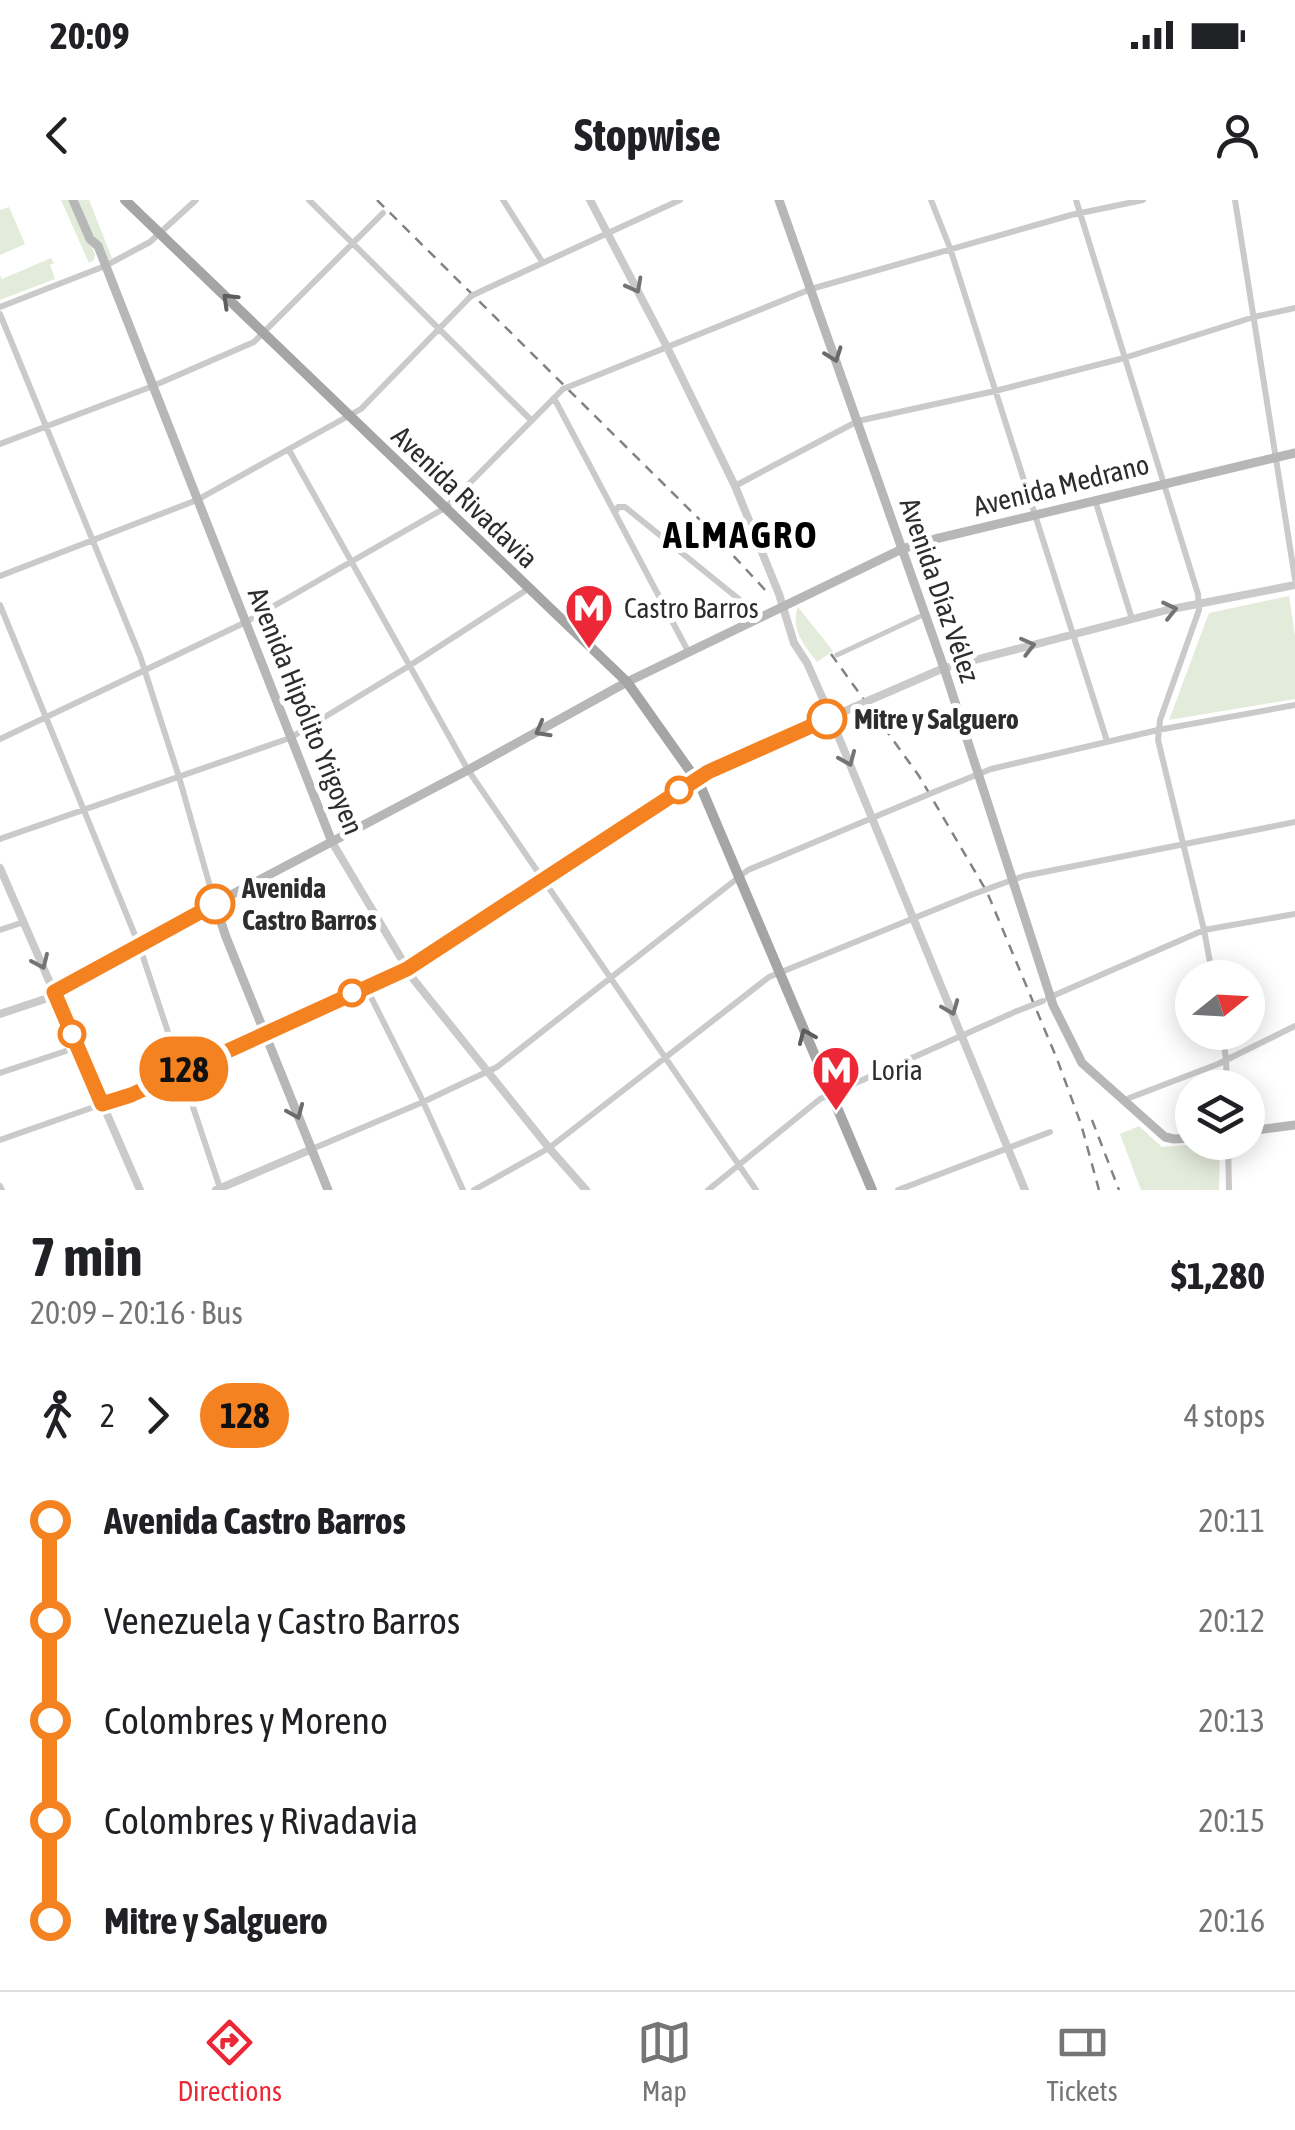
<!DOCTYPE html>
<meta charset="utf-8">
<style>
body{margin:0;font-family:"Asap Condensed",sans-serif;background:#f6f6f6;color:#202124;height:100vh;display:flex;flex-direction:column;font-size:38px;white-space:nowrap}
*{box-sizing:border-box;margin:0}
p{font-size:32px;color:#757577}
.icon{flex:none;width:55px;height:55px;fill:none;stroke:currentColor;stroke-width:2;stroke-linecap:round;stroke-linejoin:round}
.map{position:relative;height:990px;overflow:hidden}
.drawer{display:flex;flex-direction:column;background:#fff;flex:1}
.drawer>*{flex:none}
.badge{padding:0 20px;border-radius:32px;font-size:35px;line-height:65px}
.needle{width:65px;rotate:72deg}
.controls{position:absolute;left:1175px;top:760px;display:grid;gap:20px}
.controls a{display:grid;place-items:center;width:90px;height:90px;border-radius:50%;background:#fff;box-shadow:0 5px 25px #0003;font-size:50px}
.map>.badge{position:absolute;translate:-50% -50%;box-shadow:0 0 0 5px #fff}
.legs{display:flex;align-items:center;gap:15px;height:110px;padding:0 30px;font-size:32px}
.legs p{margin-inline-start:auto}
.overview{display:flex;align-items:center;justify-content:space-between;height:170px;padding:0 30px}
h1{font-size:55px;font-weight:700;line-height:75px}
ul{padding:0 30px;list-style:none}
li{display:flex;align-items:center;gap:35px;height:100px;font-size:38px}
li i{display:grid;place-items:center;width:15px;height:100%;margin:0 12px;background:currentColor}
li i::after{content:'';width:25px;height:25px;margin:-12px;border:8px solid;border-radius:50%;background:#fff}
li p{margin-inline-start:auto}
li:first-child i{background:linear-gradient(#0000 50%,currentColor 0)}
li:last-child i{background:linear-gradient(currentColor 50%,#0000 0)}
.status{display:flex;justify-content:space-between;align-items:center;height:70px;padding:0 50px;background:#fff;direction:ltr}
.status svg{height:28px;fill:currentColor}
header{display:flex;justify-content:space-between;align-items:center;height:130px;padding:0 30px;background:#fff;font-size:45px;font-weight:700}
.menu{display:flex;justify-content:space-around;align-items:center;height:140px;border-top:2px solid #e0e0e0;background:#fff;font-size:28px;color:#757577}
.menu a{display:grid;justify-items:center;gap:5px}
.menu .selected{color:#ec2837}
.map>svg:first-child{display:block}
.green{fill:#e3ebda}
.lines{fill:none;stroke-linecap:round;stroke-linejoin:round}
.pedestrian{stroke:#cacaca;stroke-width:5}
.minor{stroke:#cacaca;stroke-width:6}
.tertiary{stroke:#cacaca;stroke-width:8}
.secondary{stroke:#b7b7b7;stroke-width:9}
.primary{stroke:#a5a5a5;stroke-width:10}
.rail{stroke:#828282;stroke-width:2.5;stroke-dasharray:10 8;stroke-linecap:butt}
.minor-bridge{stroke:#cacaca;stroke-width:6}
.tertiary-bridge{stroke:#cacaca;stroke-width:8}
.oneway{stroke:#747474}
.oneway2{stroke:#5d5d5d}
.oneway3{stroke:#6b6b6b}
.line-1-casing{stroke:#fff;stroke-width:22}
.line-1{stroke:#f58220;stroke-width:15}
.stop-1-dot{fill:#fff;stroke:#f58220;stroke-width:5}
.labels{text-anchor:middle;stroke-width:10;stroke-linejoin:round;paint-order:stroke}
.street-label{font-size:28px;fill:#2d2d2d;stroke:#fff}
.poi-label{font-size:28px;fill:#2d2d2d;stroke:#fff;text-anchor:start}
.stop-label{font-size:28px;font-weight:bold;fill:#2d2d2d;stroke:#fff;text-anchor:start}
.district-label{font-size:38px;font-weight:bold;letter-spacing:2.5px;fill:#000;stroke:#fff}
</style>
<div class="status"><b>20:09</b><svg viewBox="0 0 49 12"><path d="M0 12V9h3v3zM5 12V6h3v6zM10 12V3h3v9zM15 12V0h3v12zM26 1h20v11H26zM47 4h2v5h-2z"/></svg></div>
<header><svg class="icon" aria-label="back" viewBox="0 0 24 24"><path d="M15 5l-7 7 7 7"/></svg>Stopwise<svg class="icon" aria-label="person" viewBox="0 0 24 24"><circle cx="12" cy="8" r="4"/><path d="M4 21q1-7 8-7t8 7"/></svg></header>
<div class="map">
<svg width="1295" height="990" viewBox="0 0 1295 990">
<rect width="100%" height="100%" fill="#fff"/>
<!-- green -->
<path class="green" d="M61,0H70L95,54L94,60L89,63Z
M78,0H89L112,58L108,60L93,37Z
M9,7L25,44L0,55V10Z
M51,58L54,63L50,65L55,79L0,100V75L2,79Z
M1289,396L1295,436V499L1169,520L1209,413Z
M798,407L833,451L817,462C804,445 790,429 798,407Z
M1139,926L1162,947C1177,947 1214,938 1218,955C1221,965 1219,979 1219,990H1141L1120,934Z"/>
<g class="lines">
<!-- pedestrian -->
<path class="pedestrian" d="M837,455L925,414"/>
<!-- minor -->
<path class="minor" d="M309,0L531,220
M503,0L543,63
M931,0L950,48L1107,541
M1076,0L1198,394L1199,410L1160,520L1158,540L1204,730L1213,778
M1235,0L1295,379
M488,88L680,0
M0,107L105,66L150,42L196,0
M0,114L140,456L179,577L215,704
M583,181L811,89L1071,15L1143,0
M554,198L689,453
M0,244L153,186L254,142L383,13
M289,250L468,570L756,990
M735,286L858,221L995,191L1124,158L1254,117L1295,108
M1095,300L1132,419
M615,313L618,307H625L761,417
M0,376L197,300L361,209L471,96
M0,405L139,745L220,988
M0,539L246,422L445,308L563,189
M939,590L991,569L1158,530L1295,505
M0,639L290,538L409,466L528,389
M1001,684L1024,676L1295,622
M0,730L24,722
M366,787L420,895L463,990
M1048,798L1204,730L1295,714
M1222,832L1226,859L1227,888
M0,873L78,847
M1124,900L1218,864L1295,826
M0,940L94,907L111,904L407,769L695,580
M1228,942L1229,990
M312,949L423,902L497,867L748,670L915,600
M0,986L2,990
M474,990L549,948L769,777L971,695
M708,990L820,899L1017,811
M898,990L1050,932"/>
<!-- tertiary -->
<path class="tertiary" d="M590,0L667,147L735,286L779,394L794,443L807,463L823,499L1025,990
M870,500L944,468L1167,410L1295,385
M696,579L708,572L852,508
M332,642L414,780L549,948L586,990
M0,668L140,990
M0,814L45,799L54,792
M216,990L312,949"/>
<!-- secondary -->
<path class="secondary" d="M73,0L90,39L98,46L332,642
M779,0L944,468L1053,805L1082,863L1165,937L1174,939L1192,938
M215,704L226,737L328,990
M54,792L244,688L468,570L627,482L902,349L935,339L1295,253
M1248,931L1295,925"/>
<!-- primary -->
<path class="primary" d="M125,0L627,482L700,585L872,990"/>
<!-- rail -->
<path class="rail" d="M377,0L704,324L767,392
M831,454L919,576L987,692L1057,859L1081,924L1099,990
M1092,920L1119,990"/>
<!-- minor-bridge -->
<path class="minor-bridge" d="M471,96L488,88
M563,189L583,181
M915,600L939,590
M971,695L1001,684
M1017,811L1043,801"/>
<!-- tertiary-bridge -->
<path class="tertiary-bridge" d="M852,508L870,500"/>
</g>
<!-- one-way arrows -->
<defs><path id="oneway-chevron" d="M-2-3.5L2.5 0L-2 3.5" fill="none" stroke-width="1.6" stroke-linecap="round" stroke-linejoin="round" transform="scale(2.5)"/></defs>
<g class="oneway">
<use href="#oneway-chevron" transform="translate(635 86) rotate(62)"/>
<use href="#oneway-chevron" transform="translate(1170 410) rotate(-13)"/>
<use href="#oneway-chevron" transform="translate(1028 446) rotate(-14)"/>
<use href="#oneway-chevron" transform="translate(848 559) rotate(67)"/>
<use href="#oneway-chevron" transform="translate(41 762) rotate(66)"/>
<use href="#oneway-chevron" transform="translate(951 808) rotate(68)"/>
</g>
<g class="oneway2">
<use href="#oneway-chevron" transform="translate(229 100) rotate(-136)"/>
<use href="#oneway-chevron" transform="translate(806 836) rotate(-113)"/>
</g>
<g class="oneway3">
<use href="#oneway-chevron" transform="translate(834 155) rotate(70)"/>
<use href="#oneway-chevron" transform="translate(542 530) rotate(151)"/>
<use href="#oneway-chevron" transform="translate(296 912) rotate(67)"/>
</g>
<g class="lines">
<!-- line-1 casing -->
<g class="line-1-casing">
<path id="line-1" d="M215,704L54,792L102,904L131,895L407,769L708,572L827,519"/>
</g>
<!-- line-1 -->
<use href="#line-1" class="line-1"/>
</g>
<!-- icons -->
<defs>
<g id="metro-pin" transform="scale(2.5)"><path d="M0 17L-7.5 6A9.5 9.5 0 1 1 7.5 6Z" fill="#ec2837" stroke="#fff"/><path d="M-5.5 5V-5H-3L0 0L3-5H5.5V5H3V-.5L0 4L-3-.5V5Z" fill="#fff"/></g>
</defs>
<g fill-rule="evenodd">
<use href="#metro-pin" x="589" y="408"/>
<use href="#metro-pin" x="836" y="870"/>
</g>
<!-- markers -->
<g class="stop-1-dot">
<circle cx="827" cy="519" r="18"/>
<circle cx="679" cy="590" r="12"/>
<circle cx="215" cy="704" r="18"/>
<circle cx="352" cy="793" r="12"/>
<circle cx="72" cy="834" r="12"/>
</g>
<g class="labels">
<!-- street labels -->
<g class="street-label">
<text transform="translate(1061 285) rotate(-14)" y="10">Avenida Medrano</text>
<text transform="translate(465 297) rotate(44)" y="10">Avenida Rivadavia</text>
<text transform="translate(940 390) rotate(71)" y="10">Avenida Díaz Vélez</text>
<text transform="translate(306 511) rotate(68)" y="10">Avenida Hipólito Yrigoyen</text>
</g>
<!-- poi labels -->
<g class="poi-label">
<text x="624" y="418">Castro Barros</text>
<text x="871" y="880">Loria</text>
</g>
<!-- stop labels -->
<g class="stop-label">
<text x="854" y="529">Mitre y Salguero</text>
<text x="242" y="698">Avenida<tspan x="242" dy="32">Castro Barros</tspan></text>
</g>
<!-- district labels -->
<g class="district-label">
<text x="741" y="348">ALMAGRO</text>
</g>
</g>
</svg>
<div class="controls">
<a><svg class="needle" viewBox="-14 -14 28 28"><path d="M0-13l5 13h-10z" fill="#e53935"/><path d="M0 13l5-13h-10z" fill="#757577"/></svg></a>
<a><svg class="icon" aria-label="layers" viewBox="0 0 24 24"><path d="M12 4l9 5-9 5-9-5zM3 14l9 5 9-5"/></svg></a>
</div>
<b class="badge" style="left:184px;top:869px;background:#f58220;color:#111">128</b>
</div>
<section class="drawer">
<div class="overview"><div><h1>7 min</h1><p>20:09 – 20:16 · Bus</p></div><b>$1,280</b></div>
<div class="legs"><svg class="icon" aria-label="walk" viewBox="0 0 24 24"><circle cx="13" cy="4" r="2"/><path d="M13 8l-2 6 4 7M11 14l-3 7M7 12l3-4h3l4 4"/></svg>2<svg class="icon" aria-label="forward" viewBox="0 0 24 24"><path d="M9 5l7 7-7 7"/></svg><b class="badge" style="background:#f58220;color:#111">128</b><p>4 stops</p></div>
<ul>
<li><i style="color:#f58220"></i><b>Avenida Castro Barros</b><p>20:11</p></li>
<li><i style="color:#f58220"></i><span>Venezuela y Castro Barros</span><p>20:12</p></li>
<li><i style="color:#f58220"></i><span>Colombres y Moreno</span><p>20:13</p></li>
<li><i style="color:#f58220"></i><span>Colombres y Rivadavia</span><p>20:15</p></li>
<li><i style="color:#f58220"></i><b>Mitre y Salguero</b><p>20:16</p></li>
</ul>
</section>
<nav class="menu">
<a class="selected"><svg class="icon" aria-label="directions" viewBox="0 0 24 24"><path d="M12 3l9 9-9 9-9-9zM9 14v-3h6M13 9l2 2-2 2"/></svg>Directions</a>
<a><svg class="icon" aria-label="map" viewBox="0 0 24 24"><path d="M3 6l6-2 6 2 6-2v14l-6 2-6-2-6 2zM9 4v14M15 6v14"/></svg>Map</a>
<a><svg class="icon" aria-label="tickets" viewBox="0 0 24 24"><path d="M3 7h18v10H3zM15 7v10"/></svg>Tickets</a>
</nav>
